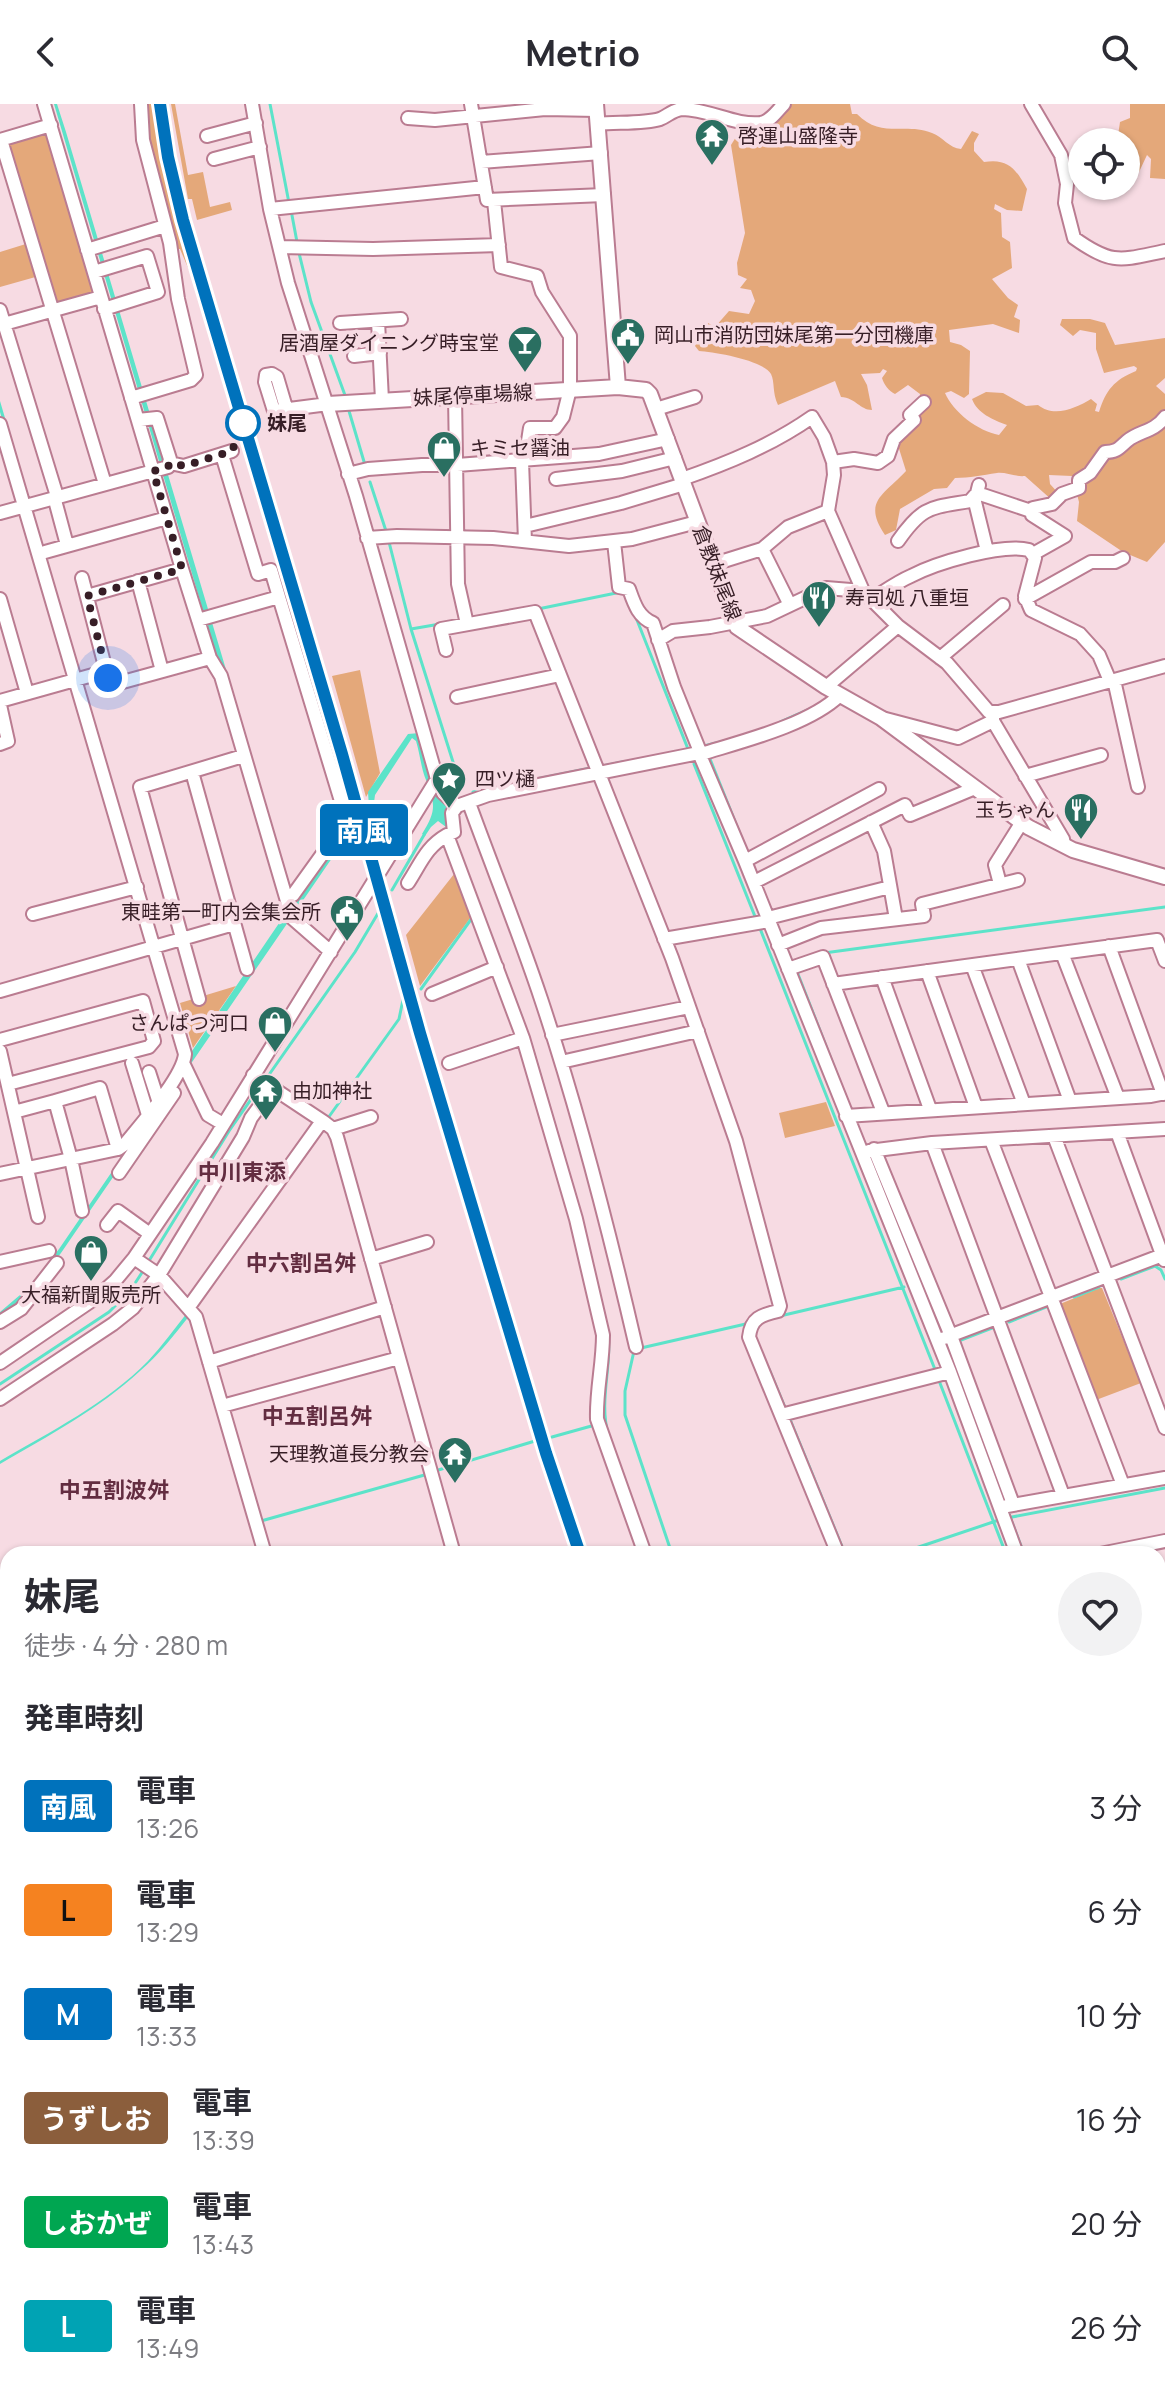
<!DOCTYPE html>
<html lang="ja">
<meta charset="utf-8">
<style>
body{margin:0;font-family:Manrope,"Noto Sans JP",sans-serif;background:#f2f2f3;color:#2b2b33;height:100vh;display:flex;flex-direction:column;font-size:30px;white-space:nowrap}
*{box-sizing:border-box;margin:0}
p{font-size:26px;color:#7c7c81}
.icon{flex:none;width:44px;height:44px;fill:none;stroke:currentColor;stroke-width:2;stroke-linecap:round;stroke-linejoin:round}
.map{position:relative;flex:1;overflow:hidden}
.side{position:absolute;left:0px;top:1442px;width:1166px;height:848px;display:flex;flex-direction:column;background:#fff;border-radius:24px 24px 0 0;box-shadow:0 2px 6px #0004}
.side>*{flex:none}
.badge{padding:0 16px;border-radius:6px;font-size:28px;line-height:52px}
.fabs{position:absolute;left:1068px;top:24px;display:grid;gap:16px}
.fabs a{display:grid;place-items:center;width:72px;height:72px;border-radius:50%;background:#fff;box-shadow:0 2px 6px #0004;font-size:40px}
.you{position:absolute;width:40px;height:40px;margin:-20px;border:6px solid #fff;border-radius:50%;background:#1a73e8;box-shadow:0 0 0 12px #1a73e833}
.map>.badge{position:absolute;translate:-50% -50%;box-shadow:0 0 0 4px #fff}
h2{padding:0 24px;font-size:30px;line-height:72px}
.round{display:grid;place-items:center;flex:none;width:84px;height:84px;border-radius:42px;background:#f2f2f3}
.summary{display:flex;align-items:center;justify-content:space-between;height:136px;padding:0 24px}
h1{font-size:38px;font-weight:700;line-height:60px}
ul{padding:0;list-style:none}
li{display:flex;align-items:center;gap:24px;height:104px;padding:0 24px}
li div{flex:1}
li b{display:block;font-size:30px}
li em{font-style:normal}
li .badge{min-width:88px;font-weight:700;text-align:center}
header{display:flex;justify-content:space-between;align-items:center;height:104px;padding:0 24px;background:#fff;font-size:36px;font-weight:700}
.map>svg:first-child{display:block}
.green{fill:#e4a87a}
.water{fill:#5ce3c9}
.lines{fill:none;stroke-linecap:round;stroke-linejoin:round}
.stream{stroke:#5ce3c9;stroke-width:3}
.river{stroke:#5ce3c9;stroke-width:18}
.minor-casing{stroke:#ba7c91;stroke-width:16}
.major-casing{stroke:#ba7c91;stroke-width:18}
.minor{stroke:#fff;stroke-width:12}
.major{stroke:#fff;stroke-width:14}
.rail{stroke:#775d65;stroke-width:3;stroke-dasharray:10 10;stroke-linecap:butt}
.line-casing{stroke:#fff;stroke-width:18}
.line{stroke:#0072bc;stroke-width:12}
.walk{stroke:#371e26;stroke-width:8;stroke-dasharray:0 14.4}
.stop-dot{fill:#fff;stroke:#0072bc;stroke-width:4}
.labels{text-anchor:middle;stroke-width:7;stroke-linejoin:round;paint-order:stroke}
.poi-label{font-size:20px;fill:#371e26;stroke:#f7dbe3;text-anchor:start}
.street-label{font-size:20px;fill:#371e26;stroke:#f7dbe3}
.stop-label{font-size:20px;font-weight:bold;fill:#371e26;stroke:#f7dbe3;text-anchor:start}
.neighbourhood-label{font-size:22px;font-weight:bold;fill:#632d41;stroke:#f7dbe3}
</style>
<header><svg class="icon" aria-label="back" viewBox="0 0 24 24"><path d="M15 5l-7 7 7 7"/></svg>Metrio<svg class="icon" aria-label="search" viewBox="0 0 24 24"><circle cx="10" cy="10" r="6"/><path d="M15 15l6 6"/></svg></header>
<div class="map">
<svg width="1165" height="2290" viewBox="0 0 1165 2290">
<rect width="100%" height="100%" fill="#f7dbe3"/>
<!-- green -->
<path class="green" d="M144,0H153L174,103L194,163L189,166L180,145H173L145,35Z
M171,0H175L188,71L203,68L210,103L230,98L232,106L197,116L192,95H188Z
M788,0H850L852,10H857C881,35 905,18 932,29C943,33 949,44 961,45L972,27L979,30L974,39V47L984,58C1008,54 1016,65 1027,85L1022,107L1007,106L995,100L994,105L1001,109L1002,133L1010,138L1012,164L992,175L1008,194L1018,201L1014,213L1020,216L1019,229L993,220L949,226L950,238L961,241L970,247L969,290L964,294L951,287L945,289C953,308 978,327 999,331L1007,321C993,316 977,309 972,295L986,288L1003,289L1026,302L1038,301C1054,314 1076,304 1091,295L1097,300L1095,307L1099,308C1106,286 1114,276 1136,267L1137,264L1134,262L1104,269L1096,245V229L1080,226L1073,232L1060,221L1062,215H1090L1105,219L1115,241L1165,234V274L1156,282L1165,290V438L1147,458L1123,448L1077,417L1079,398L1072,372L1049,371L1050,380L1059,390L1053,397L1025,372C1015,373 1006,368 997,369C982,371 970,374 955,374L947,384L934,385L900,405L896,426L885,431C862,397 884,391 906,367L896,335L913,326C909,310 920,305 920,290L908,281L895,290C889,287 884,281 882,274L887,267L883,265L880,269L861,270L867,281L872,306C860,306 856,294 841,293L835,277L778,301C772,289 775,278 771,270C763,256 714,248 699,247L695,242L708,219L715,223L729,207L749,210L755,197L751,186L740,184L747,175L738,171L737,159L745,129L731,41L741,25Z
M1130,0H1165V75L1150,74L1151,55L1147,51L1139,68L1126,66V38H1117L1120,18L1130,14Z
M42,27L49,31L95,182L93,189L58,199L54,197L8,38Z
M29,139L39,172L0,183V148Z
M277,461L302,537L306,536L356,710L341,720L272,463Z
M360,566L380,669L366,693L332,572Z
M458,765L474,809L420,882L406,831Z
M236,882L193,944L180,899Z
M826,998L835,1022L785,1034L779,1009Z
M1099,1184H1102L1141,1279L1096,1296L1060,1200Z"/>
<!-- water -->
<path class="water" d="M54,0H57L66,28L294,794L340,730L346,716L369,703L368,688L408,630L420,629L450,701L447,705L449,721L446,723L438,717L431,723L425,732L422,730C437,706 435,700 426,676C421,664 420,650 416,637L412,634L375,691L373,706L351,720L341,741L61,1149L26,1194L0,1214V1208L27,1185L59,1145L187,958L0,308V297L192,947L290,803Z
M187,1209L190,1211C174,1231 159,1251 140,1267C99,1305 48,1332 0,1360V1357C50,1328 107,1299 148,1257C162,1242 174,1225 187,1209Z"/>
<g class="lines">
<!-- stream -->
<path class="stream" d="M270,0L289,99
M291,106L297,138
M299,149L311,198L346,294
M349,307L365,361
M370,378L386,427
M389,438L411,525L460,680
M538,505L621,488
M635,511L688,645
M411,525L440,520
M780,618L814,603
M700,643L728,636
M708,650L744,740
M696,655L694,660L756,815
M598,663L622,658
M473,688L591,664
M457,742L522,914
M392,786L424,731
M759,822L936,1268
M824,849L1165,803
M796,865L847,996
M421,885L472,814
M531,940L575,1091
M266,975L355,848L380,806
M328,1014L399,915L404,891
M907,1144L942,1229
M147,1160L229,1027L261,981
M1121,1175L1155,1162L1161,1166L1165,1175
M1074,1193L1099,1183
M780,1212L904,1183
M606,1218C615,1256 598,1292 608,1330
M1009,1218L1046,1203
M945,1236L1004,1398
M961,1236L992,1224
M641,1244L750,1219
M634,1247L625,1287V1311L672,1450
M769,1265L786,1306
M938,1274L1006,1450
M0,1280L109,1208L130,1187L143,1167
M789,1313L845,1450
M552,1333L595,1321
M435,1367L535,1337
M1007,1405L1024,1450
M1012,1413L1165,1384
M261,1417L428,1370
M898,1450L999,1416
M1158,1784L1165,1803
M1158,1832L1165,1852
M1158,2104L1165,2101
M0,2150L4,2162
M516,2282L518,2290
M889,2282L892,2290
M1082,2282L1085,2290"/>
<!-- river -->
<path class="river" d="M0,2147L8,2144"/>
<!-- minor casing -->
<g class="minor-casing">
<path id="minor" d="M44,0L182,465L210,554L221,572L292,814L331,848
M252,0L270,105L288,179L356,392L437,675
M471,0L487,96L604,91
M1031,0L1061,51L1067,80L1065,99L1074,134C1113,162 1121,156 1165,147
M408,14L435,16L545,5L597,6
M598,20C615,18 644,20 660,15C668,12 672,6 682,5C709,5 735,22 761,19C771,17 777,7 784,0
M207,32L256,19
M0,36L51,21
M1,36L105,380
M214,55L260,43
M481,58L601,49
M494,97L501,163L537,172L542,188L570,232V285L563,313L555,324H530L526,350L522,357L525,437
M270,105L485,83
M280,143L373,145L499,141
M87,146L165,122
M94,168L147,152L158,188L104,205
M0,206L56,389V400L67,441
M378,217L382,296
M340,219L401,215
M4,220L101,193
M354,252L380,249
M455,292L458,480L467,520
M131,294L191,276L196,271L178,195L170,139L143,36L141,0
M656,305L695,293
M287,307L277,273L272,270L266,271L265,278L274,307L328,300
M0,320L185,950C183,973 141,1020 125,1040L118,1045L0,1070
M222,351L258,470L271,466L279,493
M833,358L854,355L878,359L888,352L894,335L914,316L910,311L924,298
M170,359L184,362L232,347
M348,370L368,365L422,361H457L599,350L668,335
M556,375L622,367L675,354
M682,375C728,359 772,341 812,313L824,333L833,358L834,371L828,407L863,487L898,522
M977,389L1031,407
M974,394L987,447
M0,409L168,363L170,355L157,314L138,316
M525,422L621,399L684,380
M367,434L397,432L493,434L569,442L632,435L697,418
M898,437C923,401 931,404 970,397L977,389L979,381
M614,438L619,483L629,485C634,499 638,513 653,519L674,583L701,650C743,637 809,621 840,591
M762,445L790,501
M45,448L167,414
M1033,450L1065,432L1032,411L1033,404L1052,400L1062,390L1079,384V376L1090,369L1105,348C1117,348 1119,344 1127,337C1140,326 1153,329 1165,313
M714,460L762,445L788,423L828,407
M82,474L108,574L119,579L210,554
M138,477L162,567
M87,492L182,465
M0,495L27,589
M872,495C885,487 897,478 911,472C936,459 1002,439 1029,446L1035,454L1025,492L1031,506L1080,530L1099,551L1110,577
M1025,495L1091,458H1115L1123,454
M198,516L279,493L344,707L339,717V727L293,791L287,794
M658,536L673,527L710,523L767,512L826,484L863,487
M446,546L441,525L535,508L672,854L736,1037L780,1202L778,1207C761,1211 751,1214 749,1233L838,1450
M940,554L1003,501
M1114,576L1138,683
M826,583L898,522L947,559L989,608H999L1165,562
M457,593L560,571
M0,597L107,567
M0,601L8,637L0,640
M993,608V617L1063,735L1064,741
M882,614L958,634L993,617
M192,668L247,865
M1025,672L1101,651
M469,699C493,765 519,829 541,895C579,1009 609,1126 636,1243
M457,702L452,709L454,728L447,731L523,934L576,1115L603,1231C603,1260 596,1287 597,1315L645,1450
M871,718L884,747L896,815
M745,757L879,685
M754,778L905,701L910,711L975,684
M408,779C421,759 426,743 447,731
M1000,780L995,761L1022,718
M33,810L137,783
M768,814L890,783
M664,835L769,817
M778,841L821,824L924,812L922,800L1018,776
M1109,842L1163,990
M1062,849L1118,994
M1018,855L1070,997
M972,861L1024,1000
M788,865L823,853L883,1008
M927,867L976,1003
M882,873L930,1005
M833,880L1157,836L1165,857
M0,887L234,820
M432,890L497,863
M199,895L140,683L243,652
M552,931L689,903
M0,936L143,897L154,937L149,943L8,980
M0,947L38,1113
M561,958L698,927
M132,959L148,1011
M449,959L523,934
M184,961L208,1011L223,1020
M149,968L158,996
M253,971L324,1018L333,1025L337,1033L454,1450
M14,1008L55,997
M846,1012L1151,992L1165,989
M333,1025L371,1013
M1117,1028L1164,1156
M1054,1032L1165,1324
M991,1036L1123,1381
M932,1039L1063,1391
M874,1045L951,1232L1013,1400
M869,1047L932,1039L1165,1025
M119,1069L174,989
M82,1107L71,1055L55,997L100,984L118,1045
M107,1121L118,1107L150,1130
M134,1154L159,1171L196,1213L265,1450
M371,1155L427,1138
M0,1158L49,1147
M188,1204L322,1017
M0,1218L21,1205L57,1159
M944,1234L1165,1150
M209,1258L385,1203
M0,1259L97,1193L115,1177L134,1154L212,1039L437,675L443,689L457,702L488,691L699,649L745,757L950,1268L1017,1450
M0,1295L113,1220L133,1204L159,1171L243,1033L251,1014L273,984
M222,1302L399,1254
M781,1311L950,1268
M1007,1402L1165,1374
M1100,1450L1165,1437
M0,1494L8,1511
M1158,1496L1165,1494
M0,1563L8,1581
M0,1671L8,1669
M1158,1804L1165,1822
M1158,2047L1165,2045
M0,2164L8,2187
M40,2282L42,2290
M248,2282L250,2290
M280,2282L282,2290
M509,2282L512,2290
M702,2282L704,2290
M1075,2282L1078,2290
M302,2290L329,2282"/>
</g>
<!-- major casing -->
<g class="major-casing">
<path id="major" d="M596,0L618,283
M328,300L618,283L646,286L650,290L737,523L826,583L881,614L1028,723L1073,746L1165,773"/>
</g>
<!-- minor -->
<use href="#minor" class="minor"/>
<!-- major -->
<use href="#major" class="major"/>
<!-- rail -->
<path class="rail" d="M160,0L168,53L178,98L342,650L420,929L546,1349L580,1450
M1158,2279L1165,2288"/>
</g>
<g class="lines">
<!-- line casing -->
<g class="line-casing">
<path id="line" d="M160,0L168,53L183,116L342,650L420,929L546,1349L580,1450"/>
</g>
<!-- line -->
<use href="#line" class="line"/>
<!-- walk -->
<path class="walk" d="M108,574L87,492L182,465L153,367L168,363L170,359L184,362L232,347L243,319"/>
</g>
<!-- icons -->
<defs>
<g id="temple-pin" transform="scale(1.8)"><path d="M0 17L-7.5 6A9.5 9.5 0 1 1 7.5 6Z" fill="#2a6f61" stroke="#f7dbe3"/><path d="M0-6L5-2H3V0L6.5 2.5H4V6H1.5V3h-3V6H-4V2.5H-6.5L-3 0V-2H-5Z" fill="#fff"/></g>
<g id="civic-pin" transform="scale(1.8)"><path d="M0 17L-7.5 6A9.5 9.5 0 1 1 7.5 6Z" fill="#2a6f61" stroke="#f7dbe3"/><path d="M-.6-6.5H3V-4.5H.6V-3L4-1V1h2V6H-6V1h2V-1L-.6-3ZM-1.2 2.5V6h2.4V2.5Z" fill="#fff"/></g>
<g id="bar-pin" transform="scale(1.8)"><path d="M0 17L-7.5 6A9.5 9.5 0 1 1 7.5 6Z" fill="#2a6f61" stroke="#f7dbe3"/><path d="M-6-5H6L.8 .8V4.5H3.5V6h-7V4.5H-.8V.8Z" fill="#fff"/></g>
<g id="shop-pin" transform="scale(1.8)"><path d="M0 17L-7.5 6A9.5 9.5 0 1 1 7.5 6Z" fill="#2a6f61" stroke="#f7dbe3"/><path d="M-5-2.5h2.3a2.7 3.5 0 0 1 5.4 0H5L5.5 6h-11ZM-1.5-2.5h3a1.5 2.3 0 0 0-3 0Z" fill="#fff"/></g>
<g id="restaurant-pin" transform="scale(1.8)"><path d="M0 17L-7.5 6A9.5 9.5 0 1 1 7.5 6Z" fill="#2a6f61" stroke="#f7dbe3"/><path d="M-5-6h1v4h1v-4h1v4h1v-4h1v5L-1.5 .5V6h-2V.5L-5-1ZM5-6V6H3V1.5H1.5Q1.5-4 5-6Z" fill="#fff"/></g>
<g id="sight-pin" transform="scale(1.8)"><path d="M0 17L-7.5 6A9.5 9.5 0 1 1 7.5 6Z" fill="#2a6f61" stroke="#f7dbe3"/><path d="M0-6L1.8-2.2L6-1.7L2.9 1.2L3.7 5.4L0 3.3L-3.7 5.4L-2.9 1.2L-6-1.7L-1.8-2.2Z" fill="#fff"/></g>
</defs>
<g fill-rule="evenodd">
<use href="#temple-pin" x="712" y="32"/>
<use href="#civic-pin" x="628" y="231"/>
<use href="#bar-pin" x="525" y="239"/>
<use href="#shop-pin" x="444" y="344"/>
<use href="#restaurant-pin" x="819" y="494"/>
<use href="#sight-pin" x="449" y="675"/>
<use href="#restaurant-pin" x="1081" y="706"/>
<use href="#civic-pin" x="347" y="808"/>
<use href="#shop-pin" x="275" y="919"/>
<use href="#temple-pin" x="266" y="987"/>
<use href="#shop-pin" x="91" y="1148"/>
<use href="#temple-pin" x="455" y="1350"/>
</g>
<!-- markers -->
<circle class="stop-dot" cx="243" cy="319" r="16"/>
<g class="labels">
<!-- poi labels -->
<g class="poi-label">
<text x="738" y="39">啓運山盛隆寺</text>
<text x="654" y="238">岡山市消防団妹尾第一分団機庫</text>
<text x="499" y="246" text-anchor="end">居酒屋ダイニング時宝堂</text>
<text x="470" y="351">キミセ醤油</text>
<text x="845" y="501">寿司処 八重垣</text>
<text x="475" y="682">四ツ樋</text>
<text x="1055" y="713" text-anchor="end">玉ちゃん</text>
<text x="321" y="815" text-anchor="end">東畦第一町内会集会所</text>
<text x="249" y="926" text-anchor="end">さんぱつ河口</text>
<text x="292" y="994">由加神社</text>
<text x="91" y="1198" text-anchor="middle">大福新聞販売所</text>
<text x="429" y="1357" text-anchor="end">天理教道長分教会</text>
</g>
<!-- street labels -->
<g class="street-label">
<text transform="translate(473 291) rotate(-3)" y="7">妹尾停車場線</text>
<text transform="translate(717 469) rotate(69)" y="7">倉敷妹尾線</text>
</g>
<!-- stop labels -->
<g class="stop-label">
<text x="267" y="326">妹尾</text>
</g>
<!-- neighbourhood labels -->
<g class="neighbourhood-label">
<text x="242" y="1076">中川東添</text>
<text x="301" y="1167">中六割呂舛</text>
<text x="317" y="1320">中五割呂舛</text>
<text x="114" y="1394">中五割波舛</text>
</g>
</g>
</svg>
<div class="fabs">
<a><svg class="icon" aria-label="locate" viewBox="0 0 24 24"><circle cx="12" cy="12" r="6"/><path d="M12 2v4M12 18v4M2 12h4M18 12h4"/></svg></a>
</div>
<div class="you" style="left:108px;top:574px"></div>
<b class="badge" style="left:364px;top:726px;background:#0072bc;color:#fff">南風</b>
<section class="side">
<div class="summary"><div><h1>妹尾</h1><p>徒歩 · 4 分 · 280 m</p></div><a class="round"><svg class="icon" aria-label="heart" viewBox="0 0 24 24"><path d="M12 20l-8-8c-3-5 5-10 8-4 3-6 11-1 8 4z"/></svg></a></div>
<h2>発車時刻</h2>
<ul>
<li><span class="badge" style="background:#0072bc;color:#fff">南風</span><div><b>電車</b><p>13:26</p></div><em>3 分</em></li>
<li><span class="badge" style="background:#f58220;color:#111">L</span><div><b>電車</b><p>13:29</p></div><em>6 分</em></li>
<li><span class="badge" style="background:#0071be;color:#fff">M</span><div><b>電車</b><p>13:33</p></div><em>10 分</em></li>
<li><span class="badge" style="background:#8b5e3c;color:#fff">うずしお</span><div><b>電車</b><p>13:39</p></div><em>16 分</em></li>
<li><span class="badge" style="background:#00a651;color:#fff">しおかぜ</span><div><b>電車</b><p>13:43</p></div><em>20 分</em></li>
<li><span class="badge" style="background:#00a3b4;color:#fff">L</span><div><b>電車</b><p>13:49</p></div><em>26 分</em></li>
</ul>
</section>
</div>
